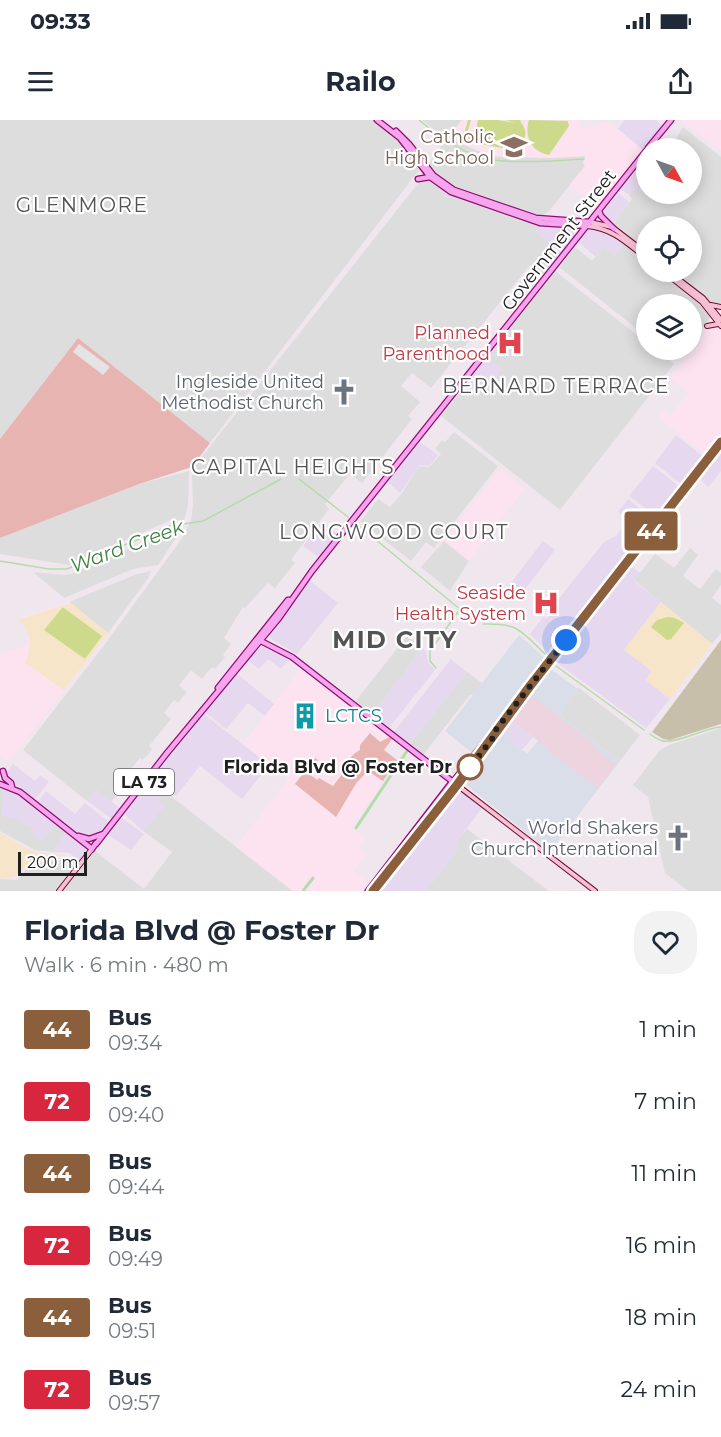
<!DOCTYPE html>
<meta charset="utf-8">
<style>
body{margin:0;font-family:Montserrat,sans-serif;background:#f2f2f3;color:#1f2937;height:100vh;display:flex;flex-direction:column;font-size:22px;white-space:nowrap}
*{box-sizing:border-box;margin:0}
p{font-size:20px;color:#747a83}
.icon{flex:none;width:33px;height:33px;fill:none;stroke:currentColor;stroke-width:2;stroke-linecap:round;stroke-linejoin:round}
.map{position:relative;height:771px;overflow:hidden}
.panel{display:flex;flex-direction:column;background:#fff;flex:1}
.panel>*{flex:none}
.badge{padding:0 12px;border-radius:4px;font-size:21px;line-height:39px}
.needle{width:39px;rotate:130deg}
.fabs{position:absolute;left:636px;top:18px;display:grid;gap:12px}
.fabs a{display:grid;place-items:center;width:66px;height:66px;border-radius:50%;background:#fff;box-shadow:0 3px 15px #0003;font-size:30px}
.scale{position:absolute;left:18px;bottom:15px;width:69px;box-sizing:border-box;padding-left:6px;border:3px solid #202020;border-top:0;font-size:16px;line-height:21px;white-space:nowrap;color:#202020;-webkit-text-stroke:4px #fff;paint-order:stroke}
.you{position:absolute;width:30px;height:30px;margin:-15px;border:4px solid #fff;border-radius:50%;background:#1a73e8;box-shadow:0 0 0 9px #1a73e833}
.map>.badge{position:absolute;translate:-50% -50%;box-shadow:0 0 0 3px #fff}
.round{display:grid;place-items:center;flex:none;width:63px;height:63px;border-radius:24px;background:#f2f2f3}
.head{display:flex;align-items:center;justify-content:space-between;height:102px;padding:0 24px}
h1{font-size:28px;font-weight:700;line-height:45px}
ul{padding:0;list-style:none}
li{display:flex;align-items:center;gap:18px;height:72px;padding:0 24px}
li div{flex:1}
li b{display:block;font-size:22px}
li em{font-style:normal}
li .badge{min-width:66px;font-weight:700;text-align:center}
.status{display:flex;justify-content:space-between;align-items:center;height:42px;padding:0 30px;background:#fff;direction:ltr}
.status svg{height:16px;fill:currentColor}
header{display:flex;justify-content:space-between;align-items:center;height:78px;padding:0 24px;background:#fff;font-size:27px;font-weight:700}
.map>svg:first-child{display:block}
.residential{fill:#deddde;fill-rule:evenodd}
.commercial{fill:#e6d8ef}
.industrial{fill:#dadee9}
.education{fill:#fde3ef}
.farmland{fill:#edd4de}
.grass{fill:#e7b4b1}
.cemetery{fill:#c8bfaa}
.park{fill:#f6e5c8}
.pitch{fill:#cdda8b}
.parking{fill:#e4e4e4}
.lines{fill:none;stroke-linecap:round;stroke-linejoin:round}
.stream{stroke:#b5dbab;stroke-width:1.5}
.canal{stroke:#b5dbab;stroke-width:3}
.secondary-casing{stroke:#720c2f;stroke-width:6}
.primary-casing{stroke:#930a75;stroke-width:7}
.secondary{stroke:#f6c0d5;stroke-width:4}
.primary{stroke:#f6a6ed;stroke-width:4.5}
.line-casing{stroke:#fff;stroke-width:14}
.line{stroke:#8b5e3c;stroke-width:9}
.walk{stroke:#202020;stroke-width:6;stroke-dasharray:0 10.8}
.stop-dot{fill:#fff;stroke:#8b5e3c;stroke-width:3}
.labels{text-anchor:middle;stroke-width:4.5;stroke-linejoin:round;paint-order:stroke}
.shield{fill:#fff;stroke:#636363;stroke-width:1.5}
.shield-label{font-size:16px;font-weight:bold;fill:#202020}
.education-label{font-size:18px;fill:#785e54;stroke:#fff;text-anchor:end}
.street-label{font-size:18px;fill:#202020;stroke:#fff}
.health-label{font-size:18px;fill:#be3a42;stroke:#fff;text-anchor:end}
.worship-label{font-size:18px;fill:#5b616d;stroke:#fff;text-anchor:end}
.culture-label{font-size:18px;fill:#0d838f;stroke:#fff;text-anchor:start}
.stop-label{font-size:18px;font-weight:bold;fill:#202020;stroke:#fff;text-anchor:end}
.neighbourhood-label{font-size:20px;letter-spacing:1.5px;fill:#535353;stroke:#fff}
.water-label{font-size:20px;font-style:italic;fill:#428445;stroke:#fff}
.district-label{font-size:24px;font-weight:bold;letter-spacing:1.5px;fill:#535353;stroke:#fff}
</style>
<div class="status"><b>09:33</b><svg viewBox="0 0 49 12"><path d="M0 12V9h3v3zM5 12V6h3v6zM10 12V3h3v9zM15 12V0h3v12zM26 1h20v11H26zM47 4h2v5h-2z"/></svg></div>
<header><svg class="icon" aria-label="menu" viewBox="0 0 24 24"><path d="M4 6h16M4 12h16M4 18h16"/></svg>Railo<svg class="icon" aria-label="share" viewBox="0 0 24 24"><path d="M12 15V3M7 8l5-5 5 5M5 13v7h14v-7"/></svg></header>
<div class="map">
<svg width="721" height="771" viewBox="0 0 721 771">
<rect width="100%" height="100%" fill="#f0e7ee"/>
<!-- residential -->
<path class="residential" d="M0,0H374L392,14L407,31L419,50L210,323L78,218L0,319Z
M422,0H462L448,18L491,36L550,38L585,36V46L550,90L541,97L457,70L438,57L428,45L446,19Z
M683,7L721,37V184L692,221V184H646V216L559,147L575,127L592,141L604,126L615,135L629,116L613,103L632,79L629,75L634,69L642,70L648,74H692V28H670ZM646,106H692V152H646Z
M430,59L455,76L543,105L536,111L549,122L545,127L559,137L544,155L530,145L431,268L412,253L401,266L420,282L408,296L412,299L362,363L350,354L325,384L329,389L291,440L295,443L275,468L268,463L245,488L243,487L224,518L231,524L223,535L225,537L215,549L212,547L202,559L191,550L179,565L187,572L178,583L174,580L164,593L171,599L149,626L152,629L149,634L142,640L140,638L118,665L122,669L111,682L96,670L87,681L23,630L105,524L183,417L191,400L193,385L192,356L196,344L419,62Z
M555,151L646,222V230H656L674,244L560,390L441,296Z
M454,312L498,346L434,428L426,422L411,441L360,401L378,379L390,387L402,373L418,348L420,346L429,347L441,334L435,329L442,320L445,322Z
M189,351L188,386L184,400H171L69,445L0,434V418L139,364Z
M175,409H182L158,445L133,449L64,478L33,452L65,455L71,454Z
M444,421L469,441L450,471L421,447Z
M690,428L698,435L683,456L700,469L716,449L721,453V465L712,478L721,485V513L712,524L634,460L655,434L674,448Z
M151,451L149,457L108,513L69,482L137,454Z
M407,516L423,528L372,595L355,582Z
M467,552L482,563L474,574L470,575L423,635L409,625Z
M578,567L640,615L620,641L559,595Z
M721,608V771H688L665,753L648,677L633,665L660,630L669,625Z
M0,667L4,668L2,695L21,700L33,708L42,721L56,704L67,712L55,727L54,732L35,730L0,711Z
M164,671L293,771H62L95,731L144,769L172,732L143,711L164,685L157,680Z
M467,709L549,771H425L456,732L458,720Z
M71,739L75,741L77,745L56,771H0V759L17,760L27,749L37,743Z"/>
<!-- commercial -->
<path class="commercial" d="M625,0H656L662,5L643,30L618,9Z
M638,49L646,56V73L642,70L639,73L634,69L629,75L621,69Z
M618,73L629,82L613,103L602,93Z
M543,105L566,107L577,112L559,137L545,127L549,122L536,111Z
M591,109L601,110L623,124L615,135L604,127L596,137L578,122L587,111Z
M486,238L502,249L477,276L465,265Z
M676,315L705,338L683,366L655,343Z
M420,322L438,335L429,346L420,345L400,373L387,361Z
M721,326V351L708,367L698,356Z
M653,346L681,368L658,398L629,376Z
M628,379L656,401L550,534L530,514L543,497L547,498L560,483L557,481L604,422L616,416L628,401L618,392Z
M322,401L338,415L320,438L303,426Z
M543,421L555,430L519,477L507,468Z
M630,445L640,453L634,461L661,482L624,530L652,551L646,560L670,579L646,608L556,542Z
M309,460L338,483L297,534L272,520L269,515L270,511Z
M261,526L290,539L281,549L268,539L259,549L247,540L258,527Z
M423,528L426,532L428,542L435,550L389,608L372,595Z
M451,539L467,552L409,625L393,613Z
M236,553L274,584L265,596L248,583L226,609L206,593L205,590Z
M204,594L269,645L242,679L200,646L176,676L153,659L154,656Z
M510,599L533,617L522,630L500,613Z
M13,644L35,661L40,655L49,662L35,679L9,660L5,654Z
M150,660L164,671L157,680L165,686L143,711L124,694Z
M4,668L21,676L56,704L42,721L30,712L33,708L21,700L2,695Z
M96,670L120,688L112,699L87,681Z
M46,671L75,694L85,683L108,701L109,703L101,713L92,717L79,716L38,684V681Z
M457,671H461L482,688L458,720L456,732L425,771H378Z
M119,698H122L144,714L131,730L107,714Z
M67,712L87,728L81,740H78L70,733L54,732L55,727Z"/>
<!-- industrial -->
<path class="industrial" d="M519,515L546,539L472,633L445,611Z
M551,549L578,569L559,595L620,641L550,732L464,663L500,613L527,634L538,621L512,600Z"/>
<!-- education -->
<path class="education" d="M462,0H582L579,4L586,9L607,1L643,30L598,88L570,64L585,46L583,43L585,36L550,38L491,36L448,18Z
M681,0H721V31Z
M716,205L721,209V316L706,335L658,297L663,290L670,296L689,273L671,259V257L710,207Z
M500,349L524,369L469,441L444,421Z
M69,482L108,513L9,641L0,636V534L28,526V509L18,499Z
M302,548L392,619L384,630L397,640L351,708L365,718L358,727L366,734L354,751L369,764L364,771H293L236,727L288,659L243,624Z"/>
<!-- farmland -->
<path class="farmland" d="M530,574L596,626L594,628L616,645L598,668L552,633L548,632L549,629L510,599Z"/>
<!-- grass -->
<path class="grass" d="M78,218L210,323L192,347L139,364L0,418V319Z
M370,613L380,622L389,617L392,619L384,630L397,640L383,661L368,651L357,662L336,697L295,664L315,638L318,640L308,653L317,660L319,658L333,666L347,648L345,644C349,639 354,633 360,630V625Z"/>
<!-- cemetery -->
<path class="cemetery" d="M721,520V604L670,620L663,619L652,612Z"/>
<!-- park -->
<path class="park" d="M661,482L712,524L670,579L646,560L652,551L624,530Z
M71,483L108,513L64,570L25,543C32,530 32,509 18,500Z
M0,713L33,732L68,735C57,737 45,736 34,741C19,748 20,761 0,758Z"/>
<!-- pitch -->
<path class="pitch" d="M468,0H471L468,10L474,19L478,0H498L515,3L506,0H521L520,1C530,13 525,24 513,30L464,21L465,18L469,19L465,10Z
M529,0L568,1L569,6L549,35C531,32 524,16 529,0Z
M62,488H64L102,516L85,539L44,510Z
M668,497L675,498L684,503L671,519L667,520L651,507L657,500Z"/>
<!-- parking -->
<path class="parking" d="M79,224L110,247L103,255L73,232Z"/>
<g class="lines">
<!-- stream -->
<path class="stream" d="M419,0C438,16 462,33 487,39C514,44 557,41 584,39
M299,359L348,397
M358,405L473,500
M0,441L49,449H67L170,406L203,401L281,359
M483,504C518,503 520,510 545,534
M556,546L644,610
M436,548L430,541V531L460,489
M650,614C654,617 659,620 663,621C675,624 705,608 721,607"/>
<!-- canal -->
<path class="canal" d="M356,708L407,631
M303,771L313,758"/>
<!-- secondary casing -->
<g class="secondary-casing">
<path id="secondary" d="M590,102L612,107L646,133
M587,106C612,108 627,123 646,138
M664,152L702,182L721,206
M669,152L703,178L721,200
M711,185L721,187
M707,206L718,204
M452,662L492,612L495,611
M59,771L92,729
M595,771L457,665L495,615L501,603L721,322"/>
</g>
<!-- primary casing -->
<g class="primary-casing">
<path id="primary" d="M377,0L400,18L430,57L451,72L540,103L587,106
M396,11L409,24L433,55L454,70L536,98L590,102
M648,28L671,0
M418,59L430,57
M599,91L601,96L614,109
M257,519L292,537L457,665L373,771
M218,568L288,480H291
M3,651L5,658L11,663L12,667
M0,664L20,672L92,729L96,723
M78,716L89,719L103,714
M96,724L167,633L279,498L312,451L646,31
M368,771L452,662"/>
</g>
<!-- secondary -->
<use href="#secondary" class="secondary"/>
<!-- primary -->
<use href="#primary" class="primary"/>
</g>
<g class="lines">
<!-- line casing -->
<g class="line-casing">
<path id="line" d="M373,771L457,665L530,566L721,322"/>
</g>
<!-- line -->
<use href="#line" class="line"/>
<!-- walk -->
<path class="walk" d="M470,647L468,650L495,615V611L566,520"/>
</g>
<!-- icons -->
<defs>
<g id="school-bare" transform="scale(2.07)"><path d="M0-5L7-2L0 1L-7-2ZM-4 1L0 2.5L4 1V4Q0 6-4 4Z" fill="#8d6e63" stroke="#fff" stroke-width="2.5" paint-order="stroke"/></g>
<g id="hospital-bare" transform="scale(2.07)"><path d="M-5-5h3v3.5h4V-5h3V5h-3V1.5h-4V5h-3Z" fill="#e0444e" stroke="#fff" stroke-width="2.5" paint-order="stroke"/></g>
<g id="church-bare" transform="scale(2.07)"><path d="M-1.2-6h2.4v3.5h3.3v2.4h-3.3V6h-2.4V-.1h-3.3v-2.4h3.3Z" fill="#6b7280" stroke="#fff" stroke-width="2.5" paint-order="stroke"/></g>
<g id="building-bare" transform="scale(2.07)"><path d="M-4-6H4V6H1V3H-1V6H-4ZM-2.5-4.3h1.7v1.8h-1.7ZM.8-4.3h1.7v1.8H.8ZM-2.5-1h1.7V.8h-1.7ZM.8-1h1.7V.8H.8Z" fill="#0f9aa8" stroke="#fff" stroke-width="2.5" paint-order="stroke"/></g>
</defs>
<g fill-rule="evenodd">
<use href="#school-bare" x="514" y="27"/>
<use href="#hospital-bare" x="510" y="223"/>
<use href="#church-bare" x="344" y="272"/>
<use href="#hospital-bare" x="546" y="483"/>
<use href="#building-bare" x="305" y="596"/>
<use href="#church-bare" x="678" y="718"/>
</g>
<!-- markers -->
<circle class="stop-dot" cx="470" cy="647" r="12"/>
<g class="labels">
<!-- shield labels -->
<rect class="shield" x="114" y="649" width="60" height="26" rx="4.5"/>
<g class="shield-label">
<text x="144" y="668">LA 73</text>
</g>
<!-- education labels -->
<g class="education-label">
<text x="494" y="23">Catholic<tspan x="494" dy="21">High School</tspan></text>
</g>
<!-- street labels -->
<g class="street-label">
<text transform="translate(559 120) rotate(-52)" y="6">Government Street</text>
</g>
<!-- health labels -->
<g class="health-label">
<text x="490" y="219">Planned<tspan x="490" dy="21">Parenthood</tspan></text>
<text x="526" y="479">Seaside<tspan x="526" dy="21">Health System</tspan></text>
</g>
<!-- worship labels -->
<g class="worship-label">
<text x="324" y="268">Ingleside United<tspan x="324" dy="21">Methodist Church</tspan></text>
<text x="658" y="714">World Shakers<tspan x="658" dy="21">Church International</tspan></text>
</g>
<!-- culture labels -->
<g class="culture-label">
<text x="325" y="602">LCTCS</text>
</g>
<!-- stop labels -->
<g class="stop-label">
<text x="452" y="653">Florida Blvd @ Foster Dr</text>
</g>
<!-- neighbourhood labels -->
<g class="neighbourhood-label">
<text x="82" y="92">GLENMORE</text>
<text x="556" y="273">BERNARD TERRACE</text>
<text x="293" y="354">CAPITAL HEIGHTS</text>
<text x="394" y="419">LONGWOOD COURT</text>
</g>
<!-- water labels -->
<g class="water-label">
<text transform="translate(127 426) rotate(-20)" y="7">Ward Creek</text>
</g>
<!-- district labels -->
<g class="district-label">
<text x="395" y="528">MID CITY</text>
</g>
</g>
</svg>
<div class="fabs">
<a><svg class="needle" viewBox="-14 -14 28 28"><path d="M0-13l5 13h-10z" fill="#e53935"/><path d="M0 13l5-13h-10z" fill="#747a83"/></svg></a>
<a><svg class="icon" aria-label="locate" viewBox="0 0 24 24"><circle cx="12" cy="12" r="6"/><path d="M12 2v4M12 18v4M2 12h4M18 12h4"/></svg></a>
<a><svg class="icon" aria-label="layers" viewBox="0 0 24 24"><path d="M12 4l9 5-9 5-9-5zM3 14l9 5 9-5"/></svg></a>
</div>
<div class="scale">200 m</div>
<div class="you" style="left:566px;top:520px"></div>
<b class="badge" style="left:651px;top:411px;background:#8b5e3c;color:#fff">44</b>
</div>
<section class="panel">
<div class="head"><div><h1>Florida Blvd @ Foster Dr</h1><p>Walk · 6 min · 480 m</p></div><a class="round"><svg class="icon" aria-label="heart" viewBox="0 0 24 24"><path d="M12 20l-8-8c-3-5 5-10 8-4 3-6 11-1 8 4z"/></svg></a></div>
<ul>
<li><span class="badge" style="background:#8b5e3c;color:#fff">44</span><div><b>Bus</b><p>09:34</p></div><em>1 min</em></li>
<li><span class="badge" style="background:#d7263d;color:#fff">72</span><div><b>Bus</b><p>09:40</p></div><em>7 min</em></li>
<li><span class="badge" style="background:#8b5e3c;color:#fff">44</span><div><b>Bus</b><p>09:44</p></div><em>11 min</em></li>
<li><span class="badge" style="background:#d7263d;color:#fff">72</span><div><b>Bus</b><p>09:49</p></div><em>16 min</em></li>
<li><span class="badge" style="background:#8b5e3c;color:#fff">44</span><div><b>Bus</b><p>09:51</p></div><em>18 min</em></li>
<li><span class="badge" style="background:#d7263d;color:#fff">72</span><div><b>Bus</b><p>09:57</p></div><em>24 min</em></li>
</ul>
</section>
